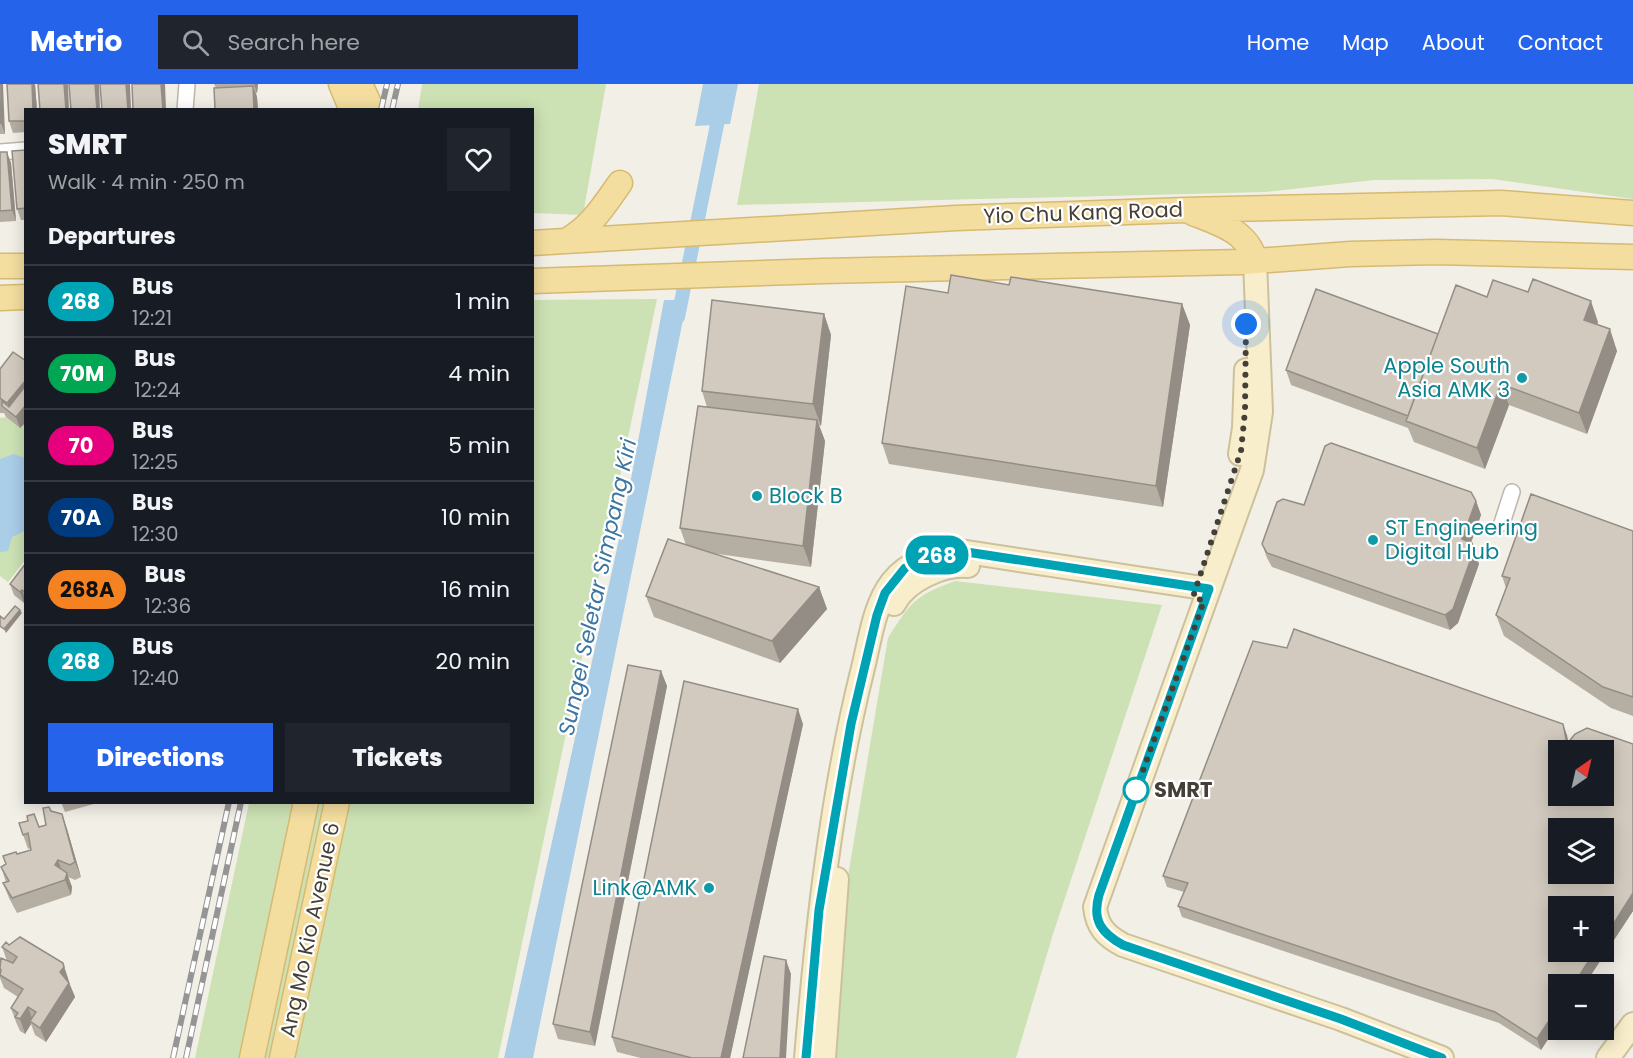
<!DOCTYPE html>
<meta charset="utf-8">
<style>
body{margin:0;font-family:Poppins,sans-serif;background:#20242c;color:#f1f3f6;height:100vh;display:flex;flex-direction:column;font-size:22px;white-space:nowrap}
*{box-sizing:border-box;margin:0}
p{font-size:20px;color:#9ea1a6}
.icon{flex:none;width:33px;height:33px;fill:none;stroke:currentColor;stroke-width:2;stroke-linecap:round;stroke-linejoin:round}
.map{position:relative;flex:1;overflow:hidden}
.sheet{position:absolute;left:24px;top:24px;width:510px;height:696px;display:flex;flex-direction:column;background:#171b24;border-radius:0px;box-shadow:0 3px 15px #0003}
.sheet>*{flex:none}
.badge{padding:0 12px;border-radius:20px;font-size:21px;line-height:39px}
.needle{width:39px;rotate:34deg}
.buttons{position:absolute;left:1548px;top:656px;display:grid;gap:12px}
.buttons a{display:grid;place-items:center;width:66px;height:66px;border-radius:0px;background:#171b24;box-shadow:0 3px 15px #0003;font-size:30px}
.you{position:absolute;width:30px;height:30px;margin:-15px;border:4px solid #fff;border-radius:50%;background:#1a73e8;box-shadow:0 0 0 9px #1a73e833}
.map>.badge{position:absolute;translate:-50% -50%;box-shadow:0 0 0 3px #fff}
h2{padding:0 24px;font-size:22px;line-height:54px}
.round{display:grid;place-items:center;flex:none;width:63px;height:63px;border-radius:0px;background:#20242c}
.summary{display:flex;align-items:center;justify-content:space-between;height:102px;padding:0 24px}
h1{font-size:28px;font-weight:800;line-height:45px}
.cta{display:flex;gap:12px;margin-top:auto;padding:12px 24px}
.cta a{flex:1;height:69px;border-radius:0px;background:#2563eb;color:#fff;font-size:24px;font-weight:800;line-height:69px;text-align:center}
.cta a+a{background:#20242c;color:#f1f3f6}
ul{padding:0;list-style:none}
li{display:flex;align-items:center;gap:18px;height:72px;padding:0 24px;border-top:2px solid #363941}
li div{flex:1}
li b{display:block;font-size:22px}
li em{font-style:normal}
li .badge{min-width:66px;font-weight:700;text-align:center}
header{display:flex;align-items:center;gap:36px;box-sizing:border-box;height:84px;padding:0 30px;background:#2563eb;color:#fff}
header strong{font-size:28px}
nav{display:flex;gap:33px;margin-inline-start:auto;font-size:21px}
.search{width:420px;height:54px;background:#20242c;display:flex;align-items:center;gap:15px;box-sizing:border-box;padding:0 21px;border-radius:0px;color:#9ea1a6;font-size:22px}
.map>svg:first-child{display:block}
.green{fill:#cce1b4}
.water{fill:#aacde8}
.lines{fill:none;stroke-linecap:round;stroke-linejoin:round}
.canal{stroke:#aacde8;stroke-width:14}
.street-casing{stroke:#bcb6ab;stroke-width:18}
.secondary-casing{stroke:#ccc19c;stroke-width:26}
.primary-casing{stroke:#d6ba71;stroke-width:27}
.street{stroke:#fff;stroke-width:15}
.secondary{stroke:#f8eecb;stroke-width:22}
.primary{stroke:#f3dd9f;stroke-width:24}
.rail-casing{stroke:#959595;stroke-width:6}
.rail{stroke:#fff;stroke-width:4;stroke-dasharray:11;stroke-linecap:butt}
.wall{fill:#b5aea3}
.shaded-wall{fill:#938d85}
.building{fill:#d2cabe;stroke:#938d85;stroke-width:1.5;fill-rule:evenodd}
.line-casing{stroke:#fff;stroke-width:14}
.line{stroke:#00a3b4;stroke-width:9}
.walk{stroke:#443f37;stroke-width:6;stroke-dasharray:0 10.8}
.culture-dot{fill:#0f9aa8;stroke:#fff;stroke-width:2}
.stop-dot{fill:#fff;stroke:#00a3b4;stroke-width:3}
.labels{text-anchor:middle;stroke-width:4.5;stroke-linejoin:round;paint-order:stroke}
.street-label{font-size:21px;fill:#443f37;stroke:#fff}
.culture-label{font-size:21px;fill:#0d838f;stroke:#fff;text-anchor:end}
.stop-label{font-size:21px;font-weight:bold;fill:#443f37;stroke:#fff;text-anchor:start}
.water-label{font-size:22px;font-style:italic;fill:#3c76a3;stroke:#fff}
</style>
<header>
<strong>Metrio</strong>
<div class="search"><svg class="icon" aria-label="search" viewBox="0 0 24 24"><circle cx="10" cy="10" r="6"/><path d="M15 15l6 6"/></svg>Search here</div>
<nav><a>Home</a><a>Map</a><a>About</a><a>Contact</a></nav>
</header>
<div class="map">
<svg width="1633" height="974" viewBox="0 0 1633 974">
<rect width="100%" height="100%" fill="#f2efe7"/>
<!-- green -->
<path class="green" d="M422,0H606L583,131L533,129L532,26H418Z
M759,0H1633V115L1492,95L1374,96L1265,108L737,121Z
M657,215L498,974H195L249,719L532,718L533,216Z
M6,333L20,344L25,338V476L8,498L0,492V334Z
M955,497L1162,521L1053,850L1016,974H836L848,792L888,554C911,518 914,512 955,497Z"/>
<!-- water -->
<path class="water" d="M703,0H738L730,40L695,42Z
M664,216H687L533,974H504L624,433Z
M14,370L25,374V447L12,453L8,467L0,468V375Z"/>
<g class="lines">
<!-- canal -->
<path class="canal" d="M678,233L717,41"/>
<!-- street casing -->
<g class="street-casing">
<path id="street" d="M185,26L187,0
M0,68L26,66
M1502,439L1512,408"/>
</g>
<!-- secondary casing -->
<g class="secondary-casing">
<path id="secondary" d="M1255,177L1261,328L1252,386L1095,823C1097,843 1106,852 1123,861L1341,935L1442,974
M1240,370L1244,344L1246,286
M894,520C906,496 943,480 968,482
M806,974C817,843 831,712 863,584C870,556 874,521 892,498C909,476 934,471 960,467L1209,505
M824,974L837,795
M1608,974L1633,940"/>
</g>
<!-- primary casing -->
<g class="primary-casing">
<path id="primary" d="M341,0L352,26
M360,0L372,26
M1193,129C1218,139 1248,147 1255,177
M566,157C591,143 603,123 620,99
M532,159L956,134L1185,126L1501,119L1633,129
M0,182H26
M532,197L823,187L1243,178L1350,170L1436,168L1633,173
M0,214L26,213
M252,974L306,718
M282,974L337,718"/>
</g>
<!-- street -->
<use href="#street" class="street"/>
<!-- secondary -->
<use href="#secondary" class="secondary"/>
<!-- primary -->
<use href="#primary" class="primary"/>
<!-- rail casing -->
<g class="rail-casing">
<path id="rail" d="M381,26L387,0
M392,26L398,0
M173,974L229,718
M186,974L241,718"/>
</g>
<!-- rail -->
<use href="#rail" class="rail"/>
</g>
<!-- wall -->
<path class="wall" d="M0,0L5,50H0Z
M7,0H35L37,26H26V48L13,49L9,37Z
M214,0H258L257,9H256L257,13L258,26H216L214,4H216Z
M26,66V136H21L17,125Z
M0,68L11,79L16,137L0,138Z
M1009,201L1182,220L1190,241L1163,423L889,380L882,359L948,209Z
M824,230L831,251L821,342L819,341L825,357L811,483L711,469L819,503L827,525L780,579L654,533L646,512L686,461L680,444L707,323L702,307Z
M1598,238L1597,241L1617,267L1587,350L1509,321L1485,385L1414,358L1408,344L1291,301L1286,286L1438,250Z
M26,277V338L20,344L6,333L4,329H0V285Z
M1476,417L1481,431L1471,459L1479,480L1458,539L1450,546L1272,483L1267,474L1262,460L1304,421Z
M1633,447V632L1611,624L1504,552L1496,531L1506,504L1502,492Z
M26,479V517L24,519L14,511L10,500Z
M661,587L667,602L595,962L558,955L553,940Z
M803,640L730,974H641L617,968L612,953Z
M1563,640L1568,658L1633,660V827L1585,900H1558V940L1541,966L1499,939L1182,833L1178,822L1184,808L1167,803L1163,792Z
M61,718H101L65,728Z
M51,727L62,730L67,745L81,793L75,796L68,793L72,803L71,811L17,829L9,814L3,799L6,798L1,783L6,780L17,770L31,766V764L28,765L19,739L39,743L46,741Z
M9,861L63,879L68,894L69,898L75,913L46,958L35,951L31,940L25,950L20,947L16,938L11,924L18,913L4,904L0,894V875L7,877L2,863Z"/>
<!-- shaded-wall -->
<path class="shaded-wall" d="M0,0H3L5,50L1,39Z
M32,0H35L37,26H33Z
M64,0H68L69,26H66Z
M95,0H99L100,26H97Z
M126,0H130L131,26H128Z
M161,0H165L166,26H163Z
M254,0H258L257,9Z
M253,2L257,13L258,26H254Z
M7,68L11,79L16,137L12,126Z
M1591,217L1598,238L1591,257L1584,236Z
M1182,220L1190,241L1163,423L1156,402Z
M824,230L831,251L821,342L813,320Z
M1610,245L1617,267L1587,350L1579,329Z
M26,296V317L11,329L7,319Z
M1501,300L1509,321L1485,385L1477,364Z
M26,321V338L20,344L16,333Z
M817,336L825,357L811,483L803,462Z
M1476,417L1481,431L1467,469L1462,455Z
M1472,459L1479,480L1458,539L1450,546L1445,531Z
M819,503L827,525L780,579L772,557Z
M22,506L26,516L24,519L20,508Z
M20,526L22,529L6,549L4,545Z
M661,587L667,602L595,962L590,948Z
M798,625L803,640L730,974H721Z
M1563,640L1567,651L1570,666L1567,660Z
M62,730L67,745L81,793L75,778Z
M58,776L63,791L55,781Z
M67,789L72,803L71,811L65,796Z
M1633,809V827L1585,900H1574L1595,867H1604V855Z
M786,876L791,890L786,974H780Z
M63,879L69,898L65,903L60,888Z
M69,899L75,913L46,958L40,944Z
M28,923L33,937H30L31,940L25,950L20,935Z
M1558,923V940L1541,966L1537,955Z"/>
<!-- building -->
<path class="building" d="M7,0H32L33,26H26V37H9Z
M38,0H64L66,26H40Z
M69,0H95L97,26H71Z
M100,0H126L128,26H102Z
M132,0H161L163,26H133Z
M253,2L254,26L215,25L214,4Z
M0,15L1,39H0Z
M26,66V124L17,125L12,67Z
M0,68H7L12,126L0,127Z
M951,191L1009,201L1011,193L1182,220L1156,402L882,359L906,202L948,209Z
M1533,195L1591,217L1584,236L1610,245L1579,329L1501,300L1477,364L1406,337L1456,201L1487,213L1493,196L1528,208Z
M1316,205L1438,250L1408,332L1286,286Z
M712,216L824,230L813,320L702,307Z
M13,268L26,277V296L7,319L0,314V285Z
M26,301V321L16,333L2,322V317L9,323Z
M698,322L817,336L803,462L680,444Z
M1331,359L1471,408L1476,417L1462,455L1472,459L1474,466L1453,525L1445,531L1267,469L1262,460L1277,418L1283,415L1304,421L1325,362Z
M1531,410L1633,447V613L1603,603L1496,531L1510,494L1502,492Z
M668,455L819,503L772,557L646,512Z
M26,479V509L22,506L20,508L10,500Z
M15,522L20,526L4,545L0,542V532L4,535Z
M1294,545L1563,640L1567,660L1575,650L1587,644L1633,660V809L1604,855V822H1558V867H1595L1574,900H1558V923L1537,955L1495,928L1178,822L1188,799L1163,792L1253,557L1287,564ZM1558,666H1604V711H1558ZM1558,744H1604V789H1558Z
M628,581L661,587L590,948L553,940Z
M684,597L798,625L721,974H692L612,953Z
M49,723L51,727L62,730L75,778L70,781L58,776L55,781L67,789L65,796L12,814L3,799L9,797L1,783L6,780L3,772L16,768L17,770L31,766L28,749L23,751L19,739L28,737L27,732L34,730L39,743L46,741L43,724Z
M20,853L63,879L64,883L60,888L69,899L40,944L30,937L36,928L28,923L20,935L15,933L18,929L11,924L23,905L0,891L1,886L0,884L1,874L13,879L17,873L2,863L6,858L9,861Z
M764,872L786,876L780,974H743Z"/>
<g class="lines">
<!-- line casing -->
<g class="line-casing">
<path id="line" d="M806,974L819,826L851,640L877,531L885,509L905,484L931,472L960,467L1209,505L1099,811C1092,836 1101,849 1123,861L1341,935L1442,974"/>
</g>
<!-- line -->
<use href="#line" class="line"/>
<!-- walk -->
<path class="walk" d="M1136,706L1204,517L1193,513L1241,367L1245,327L1246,240"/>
</g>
<!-- markers -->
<g class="culture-dot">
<circle cx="1522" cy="294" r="6"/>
<circle cx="757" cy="412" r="6"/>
<circle cx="1373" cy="456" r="6"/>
<circle cx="709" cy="804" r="6"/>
</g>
<circle class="stop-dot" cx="1136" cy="706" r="12"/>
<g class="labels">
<!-- street labels -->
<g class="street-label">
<text transform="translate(1083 129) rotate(-2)" y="7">Yio Chu Kang Road</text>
<text transform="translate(310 846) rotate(-78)" y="7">Ang Mo Kio Avenue 6</text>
</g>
<!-- culture labels -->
<g class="culture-label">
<text x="1510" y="289">Apple South<tspan x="1510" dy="24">Asia AMK 3</tspan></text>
<text x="769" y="419" text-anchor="start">Block B</text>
<text x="1385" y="451" text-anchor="start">ST Engineering<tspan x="1385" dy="24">Digital Hub</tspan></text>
<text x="697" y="811">Link@AMK</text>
</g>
<!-- stop labels -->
<g class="stop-label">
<text x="1154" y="713">SMRT</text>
</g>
<!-- water labels -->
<g class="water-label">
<text transform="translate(597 503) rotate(-78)" y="8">Sungei Seletar Simpang Kiri</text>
</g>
</g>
</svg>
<div class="buttons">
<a><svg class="needle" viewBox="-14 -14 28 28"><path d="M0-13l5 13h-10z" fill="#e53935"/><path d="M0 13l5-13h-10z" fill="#9ea1a6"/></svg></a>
<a><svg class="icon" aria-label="layers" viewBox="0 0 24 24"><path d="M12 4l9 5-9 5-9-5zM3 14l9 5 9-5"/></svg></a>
<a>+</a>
<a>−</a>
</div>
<div class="you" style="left:1246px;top:240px"></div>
<b class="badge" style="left:937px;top:471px;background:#00a3b4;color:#fff">268</b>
<section class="sheet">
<div class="summary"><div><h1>SMRT</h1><p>Walk · 4 min · 250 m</p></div><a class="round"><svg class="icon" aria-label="heart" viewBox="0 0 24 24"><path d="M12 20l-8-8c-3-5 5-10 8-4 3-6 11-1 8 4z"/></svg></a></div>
<h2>Departures</h2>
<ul>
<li><span class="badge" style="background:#00a3b4;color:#fff">268</span><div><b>Bus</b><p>12:21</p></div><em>1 min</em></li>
<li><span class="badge" style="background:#00a651;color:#fff">70M</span><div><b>Bus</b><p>12:24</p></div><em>4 min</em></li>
<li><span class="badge" style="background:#e6007e;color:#fff">70</span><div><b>Bus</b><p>12:25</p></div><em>5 min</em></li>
<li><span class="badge" style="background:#003b80;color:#fff">70A</span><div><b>Bus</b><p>12:30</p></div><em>10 min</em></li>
<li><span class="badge" style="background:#f58220;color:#111">268A</span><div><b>Bus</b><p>12:36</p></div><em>16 min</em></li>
<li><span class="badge" style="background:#00a3b4;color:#fff">268</span><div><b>Bus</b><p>12:40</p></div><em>20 min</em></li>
</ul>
<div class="cta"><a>Directions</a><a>Tickets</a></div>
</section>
</div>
